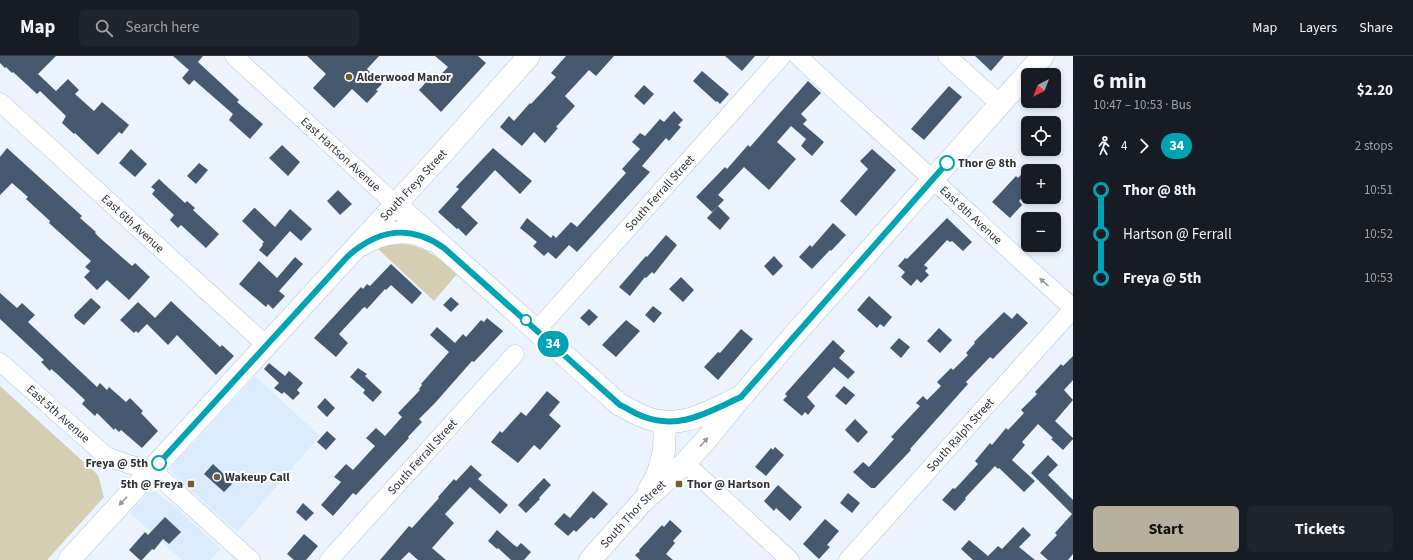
<!DOCTYPE html>
<meta charset="utf-8">
<style>
body{margin:0;font-family:"Source Sans 3",sans-serif;background:#20242c;color:#f1f3f6;height:100vh;display:flex;flex-direction:column;font-size:15px;white-space:nowrap}
*{box-sizing:border-box;margin:0}
p{font-size:13px;color:#9ea1a6}
.icon{flex:none;width:22px;height:22px;fill:none;stroke:currentColor;stroke-width:2;stroke-linecap:round;stroke-linejoin:round}
.map{position:relative;flex:1;overflow:hidden}
.details{display:flex;flex-direction:column;background:#171b24;width:340px}
.details>*{flex:none}
.badge{padding:0 8px;border-radius:13px;font-size:14px;line-height:26px}
.needle{width:26px;rotate:222deg}
.tools{position:absolute;left:1021px;top:12px;display:grid;gap:8px}
.tools a{display:grid;place-items:center;width:40px;height:40px;border-radius:6px;background:#171b24;box-shadow:0 2px 6px #0003;font-size:20px}
.map>.badge{position:absolute;translate:-50% -50%;box-shadow:0 0 0 2px #fff}
.legs{display:flex;align-items:center;gap:6px;height:44px;padding:0 20px;font-size:13px}
.legs p{margin-inline-start:auto}
.summary{display:flex;align-items:center;justify-content:space-between;height:68px;padding:0 20px}
h1{font-size:22px;font-weight:700;line-height:30px}
.action{display:flex;gap:8px;margin-top:auto;padding:8px 20px}
.action a{flex:1;height:46px;border-radius:6px;background:#b6b09c;color:#111;font-size:16px;font-weight:700;line-height:46px;text-align:center}
.action a+a{background:#20242c;color:#f1f3f6}
ul{padding:0 20px;list-style:none}
li{display:flex;align-items:center;gap:14px;height:44px;font-size:15px}
li i{display:grid;place-items:center;width:6px;height:100%;margin:0 5px;background:currentColor}
li i::after{content:'';width:10px;height:10px;margin:-5px;border:3px solid;border-radius:50%;background:#171b24}
li p{margin-inline-start:auto}
li:first-child i{background:linear-gradient(#0000 50%,currentColor 0)}
li:last-child i{background:linear-gradient(currentColor 50%,#0000 0)}
header{display:flex;align-items:center;gap:24px;box-sizing:border-box;height:56px;padding:0 20px;background:#171b24;border-bottom:1px solid #363941}
header strong{font-size:19px}
nav{display:flex;gap:22px;margin-inline-start:auto;font-size:14px}
.search{width:280px;height:36px;background:#20242c;display:flex;align-items:center;gap:10px;box-sizing:border-box;padding:0 14px;border-radius:6px;color:#9ea1a6;font-size:15px}
main{display:flex;flex:1;min-height:0}
.map>svg:first-child{display:block}
.built{fill:#daebfd}
.green{fill:#d6ceb2}
.building{fill:#455a70}
.lines{fill:none;stroke-linecap:round;stroke-linejoin:round}
.minor-casing{stroke:#b4c3d3;stroke-width:19}
.major-casing{stroke:#b4c3d3;stroke-width:23}
.minor{stroke:#fff;stroke-width:18}
.major{stroke:#fff;stroke-width:22}
.oneway{fill:#96989c}
.line-1-casing{stroke:#fff;stroke-width:9}
.line-1{stroke:#00a3b4;stroke-width:6}
.poi-dot{fill:#6f5f2d;stroke:#fff;stroke-width:1.5}
.stop-1-dot{fill:#fff;stroke:#00a3b4;stroke-width:2}
.labels{text-anchor:middle;stroke-width:4;stroke-linejoin:round;paint-order:stroke}
.poi-label{font-size:12px;font-weight:bold;fill:#2c3238;stroke:#fff;text-anchor:start}
.street-label{font-size:12px;fill:#2c3238;stroke:#fff}
.stop-label{font-size:12px;font-weight:bold;fill:#2c3238;stroke:#fff;text-anchor:start}
</style>
<header>
<strong>Map</strong>
<div class="search"><svg class="icon" aria-label="search" viewBox="0 0 24 24"><circle cx="10" cy="10" r="6"/><path d="M15 15l6 6"/></svg>Search here</div>
<nav><a>Map</a><a>Layers</a><a>Share</a></nav>
</header>
<main>
<div class="map">
<svg width="1073" height="504" viewBox="0 0 1073 504">
<rect width="100%" height="100%" fill="#ebf4fe"/>
<!-- built -->
<path class="built" d="M255,320L320,380L237,476L172,417L170,414L171,411Z
M152,436H156L174,450L221,493L210,504H182L130,457L147,438Z"/>
<!-- green -->
<path class="green" d="M401,188C427,190 438,202 457,218L434,245L378,193L389,189Z
M0,330L98,419L104,441L47,504H0Z"/>
<!-- building -->
<path class="building" d="M0,0H56L38,18L56,35L68,23L79,34L75,38L94,55L102,46L129,69L122,78L119,76L98,99L75,77L74,78L62,67L66,60L40,35L37,38L13,16L12,17L6,11L5,12L0,7Z
M173,0H203L198,6L239,44L237,46L263,68L250,83L229,64L233,58L194,24L189,29L182,22L189,14Z
M307,0H379L367,13L382,28L376,34L378,35L367,47L352,33L334,52L313,32L326,18Z
M435,0H478L486,7L441,56L419,34L428,24L432,28L448,11Z
M566,0H614L596,20L589,14L565,40L575,50L556,71L558,72L545,87L534,76L522,90L500,71L509,60L514,65L530,47L531,48L556,21L551,17Z
M725,0H755L742,15Z
M975,0H1004L991,15Z
M702,15L729,38L720,48L717,45L716,46L693,25Z
M808,25L821,37L801,58L807,64L803,68L824,86L812,100L801,90L806,83L791,70L777,86L796,103L769,134L744,111L718,139L724,144L712,156L696,141L725,111L727,113L748,89L750,91Z
M644,29L654,38L644,49L634,40Z
M949,30L962,41L924,84L911,73Z
M674,55L683,64L678,69L681,71L669,85L666,82L642,110L650,116L577,196L569,189L556,203L548,196L544,200L533,190L537,186L520,172L527,162L551,182L553,179L556,182L571,166L577,171L626,117L622,113L640,93L632,86L640,77L645,80L660,63L664,66Z
M282,89L300,106L288,120L269,102Z
M7,92L82,160L80,162L96,176L95,177L100,182L132,210L135,207L150,221L129,244L107,224L97,234L84,221L90,215L85,211L91,205L49,167L50,165L26,143L28,141L12,127L0,139V101Z
M493,92L532,125L520,138L495,114L461,151L478,167L466,180L458,172L457,173L438,156L459,133L456,131Z
M131,93L147,108L135,121L119,107Z
M872,93L896,114L856,160L840,145L868,113L860,105Z
M199,107L208,114L196,128L187,120Z
M1028,111V135L1019,145L1022,149L1010,162L992,146L1016,120L1018,122Z
M159,123L185,147L187,145L195,152L193,154L219,178L206,192L181,169L178,172L170,164L174,159L152,138L155,134L151,131Z
M338,134L352,148L340,159L327,145Z
M718,150L730,162L720,174L707,162Z
M254,152H255L275,171L290,153L312,173L301,185L290,175L267,201L259,194L263,189L262,188L264,186L242,165Z
M947,162L972,186L963,195L952,185L950,186L947,184L924,209L928,212L925,215L929,219L921,227L917,223L911,230L901,221L905,216L898,210L905,202L907,203Z
M833,167L846,179L831,195L830,194L812,213L799,201L810,189L812,191Z
M666,179L677,189L654,218L652,216L646,222L645,221L630,240L619,231L646,200L647,201Z
M774,200L783,210L773,220L764,210Z
M295,201L303,208L279,235L285,240L273,253L268,248L266,251L239,228L259,205L277,222Z
M391,208L422,237L412,248L391,229L386,234L385,233L367,253L365,251L363,252L339,278L348,287L336,301L314,282L361,231L363,233L367,228L370,230Z
M681,221L694,234L683,246L669,233Z
M0,237L17,252L22,247L35,259L28,266L97,331L100,327L107,334L109,331L126,346L130,342L143,355L141,357L158,375L142,392L121,374L119,376L115,372L114,374L97,357L95,360L82,348L85,344L56,317L51,313L50,315L41,306L44,304L0,263Z
M869,240L892,261L884,271L880,268L877,272L857,254Z
M451,241L459,248L451,256L443,249Z
M91,242L101,251L84,269L75,262L74,259Z
M171,245L220,291L222,289L234,300L216,319L177,279L168,289L147,268L138,277L136,275L134,277L120,264L138,246L155,262Z
M653,250L662,257L654,267L645,259Z
M589,253L598,261L589,270L580,262Z
M1004,256L1012,263L1017,257L1028,267L993,303L990,301L966,326L968,328L910,393L911,394L875,432H871L853,416L863,406L869,411L894,383L891,381L920,350L916,347L923,340L927,344L941,330L937,326L951,312L953,314L968,299L966,297L975,287L974,286Z
M487,262L503,275L474,306L472,305L435,347L419,363L422,366L408,381L409,382L356,439L353,437L333,460L321,449L341,426L334,421L346,408L353,414L375,390L366,382L376,372L385,380L402,361L398,357L420,334L419,333L422,329L421,328L449,296L430,279L437,271L455,287L463,278L466,281L481,264L484,266Z
M626,264L640,275L616,301L602,289Z
M939,272L952,284L940,297L927,285Z
M741,273L753,283L718,324L704,311L718,296L720,297Z
M899,282L910,291L901,302L890,292Z
M833,284L845,295L839,302L855,316L848,323L834,311L807,341L815,350L808,359L805,356L802,360L783,344L787,340L785,338Z
M1073,300V324L1064,334L1073,344L1055,365L1073,382V383L1063,394L1051,383L1053,382L1038,368L1022,386L1025,389L1012,404L1035,425L1024,436L999,412L998,413L995,410L965,442L966,443L955,455L942,444L953,432L955,433L978,408L975,405L990,387L992,389L1006,372L1008,374L1024,357L1021,354L1037,338L1035,336L1061,308L1063,310Z
M269,307L285,320L289,315L303,327L297,334L300,337L293,344L284,336L282,338L274,332L279,327L264,313Z
M358,312L367,318L365,320L382,336L373,346L363,337L365,334L350,321Z
M844,330L855,339L846,349L835,340Z
M547,335L560,346L549,359L561,370L540,394L534,389L518,407L491,386L500,375L502,377L521,356L526,360Z
M325,342L335,352L327,361L317,351Z
M855,363L868,376L858,387L845,374Z
M327,375L336,383L326,394L317,386Z
M775,391L784,399L766,420L755,411L771,392L773,394Z
M1048,399L1058,409L1048,419L1073,444V498L1068,504H1048L1040,497L1057,479L1055,477L1072,458L1031,417Z
M213,408L227,421L226,423L232,428L224,436L204,418Z
M471,409L482,419L478,423L508,449L500,458L470,431L445,458L454,467L432,492L446,504H418L409,496L401,504H380L409,470L412,472L439,442L438,441L454,423L456,425Z
M544,422L551,429L539,442L540,443L526,457L518,449Z
M778,429L802,451L790,465L776,452L774,455L764,445Z
M593,435L608,448L594,463L591,461L576,476L574,474L568,480L554,468L564,457L570,462Z
M848,437L860,447L852,457L840,447Z
M303,447L314,457L306,465L296,456Z
M165,461L181,476L169,488L163,483L154,494L152,493L142,504H140L129,494L145,476L148,479Z
M825,463L839,475L827,489L830,491L819,503L803,488Z
M670,464L682,475L673,485L675,487L666,498L673,504H640L635,499L640,495L639,494L662,469L664,471Z
M1023,471L1031,479L1019,491L1035,504H973L961,493L969,484L988,500L998,490L1002,493Z
M497,474L514,489L517,491L521,487L531,496L524,504H511L498,492L497,493L488,485Z
M304,478L318,490L306,504H294L287,498Z"/>
<g class="lines">
<!-- minor casing -->
<g class="minor-casing">
<g id="minor">
<path id="s1" d="M234,0L395,148"/>
<path id="s2" d="M798,0C842,42 888,82 932,123C979,166 1026,210 1073,252"/>
<path d="M947,0L1000,48"/>
<path id="s3" d="M0,46L266,289"/>
<path id="s4" d="M537,274L782,0"/>
<path id="s5" d="M0,306L106,400L128,408L152,414L251,504"/>
<path d="M685,407L790,504"/>
<path id="s6" d="M329,504L515,298"/>
<path id="s7" d="M848,504L1073,253"/>
</g>
</g>
<!-- major casing -->
<g class="major-casing">
<g id="major">
<path d="M395,148L620,349C627,352 635,357 642,360C677,375 705,358 736,343"/>
<path d="M361,189C381,176 410,171 431,184"/>
<path d="M648,436L658,417L664,395L665,366"/>
<path id="s8" d="M69,504L440,100L529,0"/>
<path id="s9" d="M590,504L642,446L685,407L705,385L741,341L795,278L1043,0"/>
</g>
</g>
<!-- minor -->
<use href="#minor" class="minor"/>
<!-- major -->
<use href="#major" class="major"/>
</g>
<!-- one-way arrows -->
<defs><path id="oneway-solid" d="M-6-.8H1V-3.2L6.5 0L1 3.2V.8H-6Z"/></defs>
<g class="oneway">
<use href="#oneway-solid" transform="translate(1044 226) rotate(-138)"/>
<use href="#oneway-solid" transform="translate(704 386) rotate(-48)"/>
<use href="#oneway-solid" transform="translate(123 445) rotate(133)"/>
</g>
<g class="lines">
<!-- line-1 casing -->
<g class="line-1-casing">
<path id="line-1" d="M159,407L348,200C379,173 410,168 444,192L620,349C627,352 634,357 642,360C679,375 708,356 741,341L947,107"/>
</g>
<!-- line-1 -->
<use href="#line-1" class="line-1"/>
</g>
<!-- markers -->
<g class="poi-dot">
<circle cx="349" cy="21" r="4"/>
<circle cx="217" cy="421" r="4"/>
<rect x="187" y="424" width="8" height="8" rx="2"/>
<rect x="675" y="424" width="8" height="8" rx="2"/>
</g>
<g class="stop-1-dot">
<circle cx="947" cy="107" r="7"/>
<circle cx="526" cy="264" r="5"/>
<circle cx="159" cy="407" r="7"/>
</g>
<g class="labels">
<!-- poi labels -->
<g class="poi-label">
<text x="357" y="25">Alderwood Manor</text>
<text x="225" y="425">Wakeup Call</text>
<text x="183" y="432" text-anchor="end">5th @ Freya</text>
<text x="687" y="432">Thor @ Hartson</text>
</g>
<!-- street labels -->
<g class="street-label">
<text dy="4" stroke="none"><textPath href="#s1" startOffset="145">East Hartson Avenue</textPath></text>
<text dy="4" stroke="none"><textPath href="#s8" startOffset="509">South Freya Street</textPath></text>
<text dy="4" stroke="none"><textPath href="#s4" startOffset="184">South Ferrall Street</textPath></text>
<text dy="4" stroke="none"><textPath href="#s2" startOffset="235">East 8th Avenue</textPath></text>
<text dy="4" stroke="none"><textPath href="#s3" startOffset="180">East 6th Avenue</textPath></text>
<text dy="4" stroke="none"><textPath href="#s5" startOffset="78">East 5th Avenue</textPath></text>
<text dy="4" stroke="none"><textPath href="#s7" startOffset="168">South Ralph Street</textPath></text>
<text dy="4" stroke="none"><textPath href="#s6" startOffset="139">South Ferrall Street</textPath></text>
<text dy="4" stroke="none"><textPath href="#s9" startOffset="63">South Thor Street</textPath></text>
</g>
<!-- stop labels -->
<g class="stop-label">
<text x="958" y="111">Thor @ 8th</text>
<text x="148" y="411" text-anchor="end">Freya @ 5th</text>
</g>
</g>
</svg>
<div class="tools">
<a><svg class="needle" viewBox="-14 -14 28 28"><path d="M0-13l5 13h-10z" fill="#e53935"/><path d="M0 13l5-13h-10z" fill="#9ea1a6"/></svg></a>
<a><svg class="icon" aria-label="locate" viewBox="0 0 24 24"><circle cx="12" cy="12" r="6"/><path d="M12 2v4M12 18v4M2 12h4M18 12h4"/></svg></a>
<a>+</a>
<a>−</a>
</div>
<b class="badge" style="left:553px;top:288px;background:#00a3b4;color:#fff">34</b>
</div>
<section class="details">
<div class="summary"><div><h1>6 min</h1><p>10:47 – 10:53 · Bus</p></div><b>$2.20</b></div>
<div class="legs"><svg class="icon" aria-label="walk" viewBox="0 0 24 24"><circle cx="13" cy="4" r="2"/><path d="M13 8l-2 6 4 7M11 14l-3 7M7 12l3-4h3l4 4"/></svg>4<svg class="icon" aria-label="forward" viewBox="0 0 24 24"><path d="M9 5l7 7-7 7"/></svg><b class="badge" style="background:#00a3b4;color:#fff">34</b><p>2 stops</p></div>
<ul>
<li><i style="color:#00a3b4"></i><b>Thor @ 8th</b><p>10:51</p></li>
<li><i style="color:#00a3b4"></i><span>Hartson @ Ferrall</span><p>10:52</p></li>
<li><i style="color:#00a3b4"></i><b>Freya @ 5th</b><p>10:53</p></li>
</ul>
<div class="action"><a>Start</a><a>Tickets</a></div>
</section>
</main>
